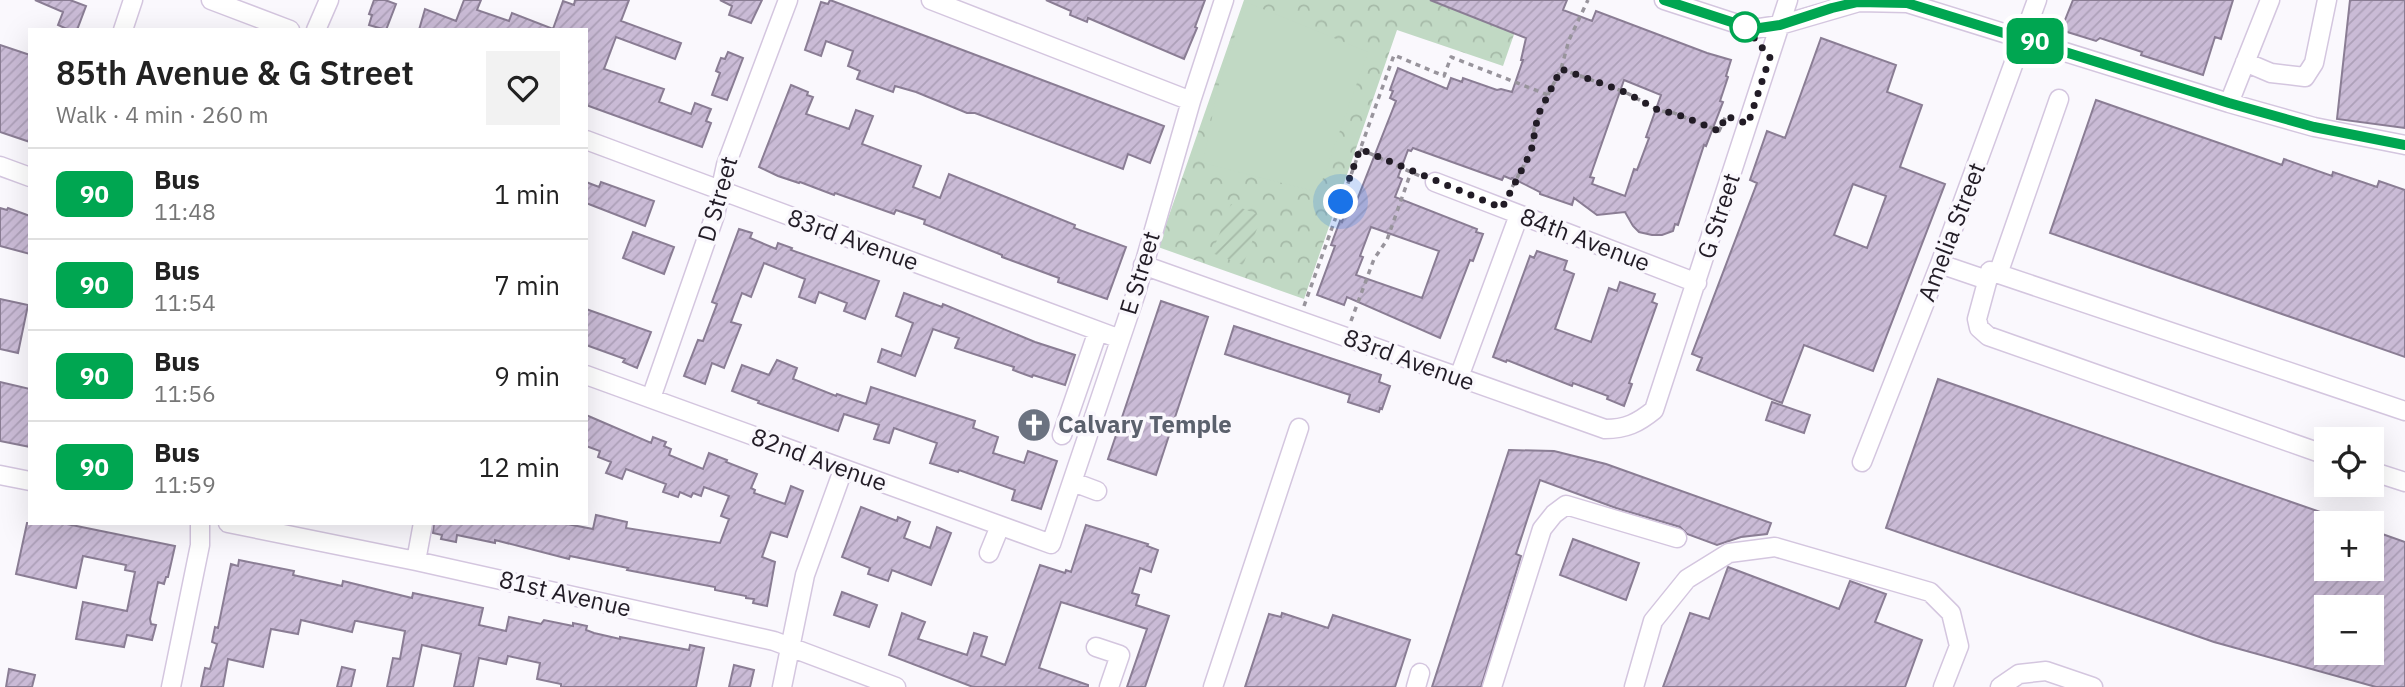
<!DOCTYPE html>
<meta charset="utf-8">
<style>
body{margin:0;font-family:"IBM Plex Sans",sans-serif;background:#f2f2f2;color:#222;height:100vh;display:flex;flex-direction:column;font-size:26px;white-space:nowrap}
*{box-sizing:border-box;margin:0}
p{font-size:23px;color:#767676}
.icon{flex:none;width:38px;height:38px;fill:none;stroke:currentColor;stroke-width:2;stroke-linecap:round;stroke-linejoin:round}
.map{position:relative;flex:1;overflow:hidden}
.details{position:absolute;left:28px;top:28px;width:560px;height:497px;display:flex;flex-direction:column;background:#fff;border-radius:0px;box-shadow:0 7px 28px #0002}
.details>*{flex:none}
.badge{padding:0 14px;border-radius:10px;font-size:24px;line-height:46px}
.controls{position:absolute;left:2314px;top:427px;display:grid;gap:14px}
.controls a{display:grid;place-items:center;width:70px;height:70px;border-radius:0px;background:#fff;box-shadow:0 7px 28px #0002;font-size:35px}
.you{position:absolute;width:35px;height:35px;margin:-18px;border:5px solid #fff;border-radius:50%;background:#1a73e8;box-shadow:0 0 0 10px #1a73e833}
.map>.badge{position:absolute;translate:-50% -50%;box-shadow:0 0 0 4px #fff}
.round{display:grid;place-items:center;flex:none;width:74px;height:74px;border-radius:0px;background:#f2f2f2}
.headline{display:flex;align-items:center;justify-content:space-between;height:119px;padding:0 28px}
h1{font-size:33px;font-weight:600;line-height:52px}
ul{padding:0;list-style:none}
li{display:flex;align-items:center;gap:21px;height:91px;padding:0 28px;border-top:2px solid #e0e0e0}
li div{flex:1}
li b{display:block;font-size:26px}
li em{font-style:normal}
li .badge{min-width:77px;font-weight:700;text-align:center}
.map>svg:first-child{display:block}
.park{fill:url(#park-crowns)}
.garden{fill:url(#garden-furrows)}
.pitch{fill:#c1d9c4}
.building{fill:url(#building-hatch);stroke:#8a7d94;stroke-width:2;fill-rule:evenodd}
.lines{fill:none;stroke-linecap:round;stroke-linejoin:round}
.minor-casing{stroke:#d4c6df;stroke-width:21}
.path{stroke:#98949c;stroke-width:3.5;stroke-dasharray:5 5;stroke-linecap:butt}
.minor{stroke:#fff;stroke-width:18}
.line-casing{stroke:#fff;stroke-width:16}
.line{stroke:#00a651;stroke-width:10}
.walk{stroke:#221c26;stroke-width:7;stroke-dasharray:0 12.6}
.stop-dot{fill:#fff;stroke:#00a651;stroke-width:3.5}
.labels{text-anchor:middle;stroke-width:7;stroke-linejoin:round;paint-order:stroke}
.street-label{font-size:24px;fill:#221c26;stroke:#faf8fd}
.worship-label{font-size:24px;font-weight:bold;fill:#5b616d;stroke:#faf8fd;text-anchor:start}
</style>
<div class="map">
<svg width="2405" height="687" viewBox="0 0 2405 687">
<defs>
<pattern id="park-crowns" width="20" height="18" patternUnits="userSpaceOnUse" patternTransform="scale(1.75)"><rect width="20" height="18" fill="#c1d9c4"/><path d="M2 6a3 3 0 1 1 6 0M12 15a3 3 0 1 1 6 0" fill="none" stroke="#a6baa8"/></pattern>
<pattern id="garden-furrows" width="10" height="10" patternUnits="userSpaceOnUse" patternTransform="scale(1.75)"><rect width="10" height="10" fill="#c1d9c4"/><path d="M-1 1l2-2M0 10L10 0M9 11l2-2" fill="none" stroke="#a6baa8"/></pattern>
<pattern id="building-hatch" width="6" height="6" patternUnits="userSpaceOnUse" patternTransform="scale(1.75)"><rect width="6" height="6" fill="#cabbd6"/><path d="M-1 1l2-2M0 6l6-6M5 7l2-2" fill="none" stroke="#ada0b8"/></pattern>
</defs>
<rect width="100%" height="100%" fill="#faf8fd"/>
<!-- park -->
<path class="park" d="M1244,0H1526L1503,66L1397,30L1304,299L1158,247Z"/>
<!-- garden -->
<path class="garden" d="M1231,204L1262,216L1243,265L1212,253Z"/>
<!-- pitch -->
<path class="pitch" d="M1246,2L1368,52L1318,192L1203,163L1218,87Z"/>
<!-- building -->
<path class="building" d="M35,0H70L86,6L77,30H69L58,25L63,12Z
M374,0H385L396,4L386,30L369,25L372,15L369,14Z
M464,0H481L477,10L509,21L512,13L553,29L563,1L574,5L575,0H629L621,21L681,43L675,59L616,37L604,69L664,89L659,102L691,114L695,103L711,109L706,121L711,123L702,147L586,105V30H419L425,9L456,21Z
M720,0H762L751,23L729,15L732,6Z
M830,0L1164,126L1150,163L1128,154L1123,169L975,113H967L916,92L895,86L893,92L857,79L860,71L848,66L853,51L826,41L821,56L805,50L821,2L828,4Z
M1046,0H1205L1195,27L1197,28L1184,59L1088,18L1087,22L1070,15L1071,11Z
M1430,0H1567L1563,10L1592,21L1596,11L1707,53L1731,60L1726,76L1728,77L1720,101L1723,102L1706,146L1704,145L1678,225L1675,224L1673,231L1662,235H1652L1639,232L1633,226L1625,212L1597,215L1574,198L1572,205L1540,194V192L1512,178L1511,179L1504,176L1502,180L1413,148L1411,151L1408,150L1398,177L1402,179L1395,197L1477,229L1476,232L1483,234L1473,261L1470,260L1440,338L1347,297L1344,305L1317,295L1335,246L1331,245L1340,221L1342,222L1347,207L1353,210L1396,101L1390,98L1393,91L1390,90L1398,68L1447,89L1451,78L1462,82L1463,78L1497,90L1501,89L1512,92L1523,60H1521L1526,38ZM1624,80L1661,95L1646,137L1649,138L1637,170L1634,169L1625,196L1592,184L1594,178L1590,177ZM1371,227L1439,251L1422,298L1356,275L1363,257L1360,256Z
M2073,0H2233L2221,39L2215,37L2203,75L2141,55L2142,52L2100,38L2096,41L2061,30Z
M2350,0H2405V128L2337,119Z
M1821,38L1896,65L1887,92L1922,105L1900,167L1945,184L1873,371L1804,345L1782,403L1697,370L1702,358L1692,354L1757,183L1750,180L1767,131L1785,138ZM1853,184L1886,196L1867,248L1834,235Z
M0,45L30,55V142L0,132Z
M728,52L743,58L727,100L712,95L720,73L716,71L721,58L725,59Z
M791,85L808,92L807,95L813,97L806,114L849,129L856,110L873,116L862,144L921,166L913,187L940,198L949,174L1075,225L1074,228L1126,247L1107,299L1058,282L1059,278L1002,257V255L924,224L925,220L896,210L894,214L835,193L834,195L800,182L799,183L778,176L759,167Z
M2096,100L2282,165L2284,159L2332,176L2333,172L2377,187L2379,181L2405,190V357L2050,233Z
M586,182L599,187L601,182L654,201L645,226L586,203Z
M0,208L7,210L8,208L30,216V254L0,246Z
M739,229L752,233L750,238L776,249L778,243L792,248L791,250L879,281L865,319L844,311L847,303L819,292L815,303L799,297L805,279L764,263L751,297L742,293L731,322L741,325L724,368L712,363L705,384L684,376L698,340L703,341L717,304L712,302Z
M633,232L674,247L664,274L623,258Z
M1537,251L1567,261L1564,270L1574,274L1555,329L1591,342L1609,288L1617,291L1620,282L1655,294L1652,302L1657,304L1629,383L1632,384L1624,406L1607,399L1608,396L1573,383L1572,386L1507,360L1506,362L1493,357L1530,256L1534,258Z
M904,293L942,307L943,304L1035,342L1075,355L1065,385L1033,375L1032,377L1013,370L1014,367L955,348L959,338L933,329L915,376L878,362L882,349L901,356L913,323L896,316Z
M0,299L28,305L18,353L0,349Z
M1161,301L1208,317L1156,475L1108,459Z
M586,309L651,332L637,368L623,362L625,359L586,345Z
M1234,326L1381,375L1379,382L1390,386L1382,409L1380,408L1379,412L1348,402L1350,395L1225,354Z
M777,360L797,368L793,379L836,396L837,394L866,404L871,387L975,421L973,428L998,437L993,453L1024,463L1028,451L1057,461L1041,509L1012,500L1015,490L959,470L958,472L930,463L937,443L894,428L889,443L874,439L879,425L844,414L838,431L758,403L759,401L732,391L742,365L769,375Z
M1938,379L2326,514V569H2371V530L2405,542V687H2376L2214,642L1886,528ZM2326,607H2371V653H2326Z
M0,382L30,389V447L0,441Z
M1772,402L1810,415L1804,433L1766,420Z
M586,415L651,443L653,437L666,442L664,446L671,449L669,455L703,469L709,453L727,460L726,462L757,474L751,488L755,490L754,493L785,504L791,486L803,491L787,537L771,532L762,557L775,562L767,606L753,603L754,599L746,598V596L715,590V587L704,585L627,570L628,568L570,556L569,559L495,540V543L457,535L456,542L441,539L442,535L433,533L434,523H562L593,529L596,515L627,522L626,528L720,543L729,519L721,516L729,496L704,487L701,496L693,493L691,497L680,492L678,497L663,492L666,484L626,469L622,479L606,473L611,462L598,457L600,451L586,446Z
M1509,450L1554,451L1606,464L1771,523L1767,534L1741,537L1717,545L1687,534L1680,527L1616,508L1540,480L1516,554L1521,556L1481,687H1432Z
M861,507L897,521L898,517L910,522L904,538L930,548L937,527L951,533L931,585L892,570L888,581L868,574L870,568L842,557Z
M27,523H62L175,546L168,577H166L164,584L158,582L150,619L151,624L156,625L152,640L127,635L124,647L76,639L83,602L127,611L135,572L125,570L126,565L83,556L76,588L16,574Z
M1086,525L1148,544L1147,546L1158,550L1151,572L1140,568L1132,593L1139,595L1136,605L1169,616L1145,687H1127L1147,629L1061,602L1039,668L1088,685V687H973L889,655L902,613L925,622L918,639L967,655L974,633L987,637L981,656L1005,665L1040,565L1065,573L1066,570L1071,572Z
M1573,539L1639,563L1626,600L1560,575Z
M239,560L294,571L293,575L342,586L343,581L412,598L413,593L483,608L479,625L506,631L509,617L541,624L544,620L573,626V623L587,626L586,630L594,633L620,639V637L689,650L690,645L704,648L696,687H561V684L537,679L540,663L508,656L506,664L479,658L473,687H454L461,654L422,645L413,687H387L393,658L400,659L405,631L357,621H355L352,632L301,620L298,634L271,629L263,667L228,659L223,687H201L205,668L210,669L217,644L212,642L215,627L218,628L231,564L238,566Z
M1728,567L1839,609L1850,581L1886,594L1875,622L1922,640L1905,687H1663L1690,613L1709,619Z
M842,592L877,605L869,627L834,615Z
M1282,613L1328,628L1333,615L1410,640L1395,687H1245L1269,614L1281,617Z
M734,665L754,670L750,687H729Z
M342,667L355,670L351,687H337Z
M9,669L35,675L32,687H6Z"/>
<g class="lines">
<!-- minor casing -->
<g class="minor-casing">
<path id="minor" d="M211,0L290,30
M931,0L1191,101
M1664,0L1753,29L1780,25L1859,2L1907,3L2229,103L2314,127L2405,145
M123,30L133,0
M316,30L329,0
M2245,62L2271,73L2305,77L2314,63L2327,0
M2229,103L2270,0
M586,140L1120,339
M0,166L30,177
M1435,182L1697,283
M1940,264L1987,280
M1143,265L1605,429C1626,429 1638,423 1654,410L1788,0
M1998,274L2059,99
M586,375L1051,544L1135,296L1191,101L1224,0
M1459,377L1519,215
M651,398L715,215L726,165L788,0
M1062,435L1098,331
M2326,455L1988,336L1979,328L1977,319L1990,271L2405,411
M1862,462L1940,264L2037,0
M2371,471L2405,482
M0,475L30,481
M1073,482L1097,491
M228,523L416,561L774,641L896,687
M989,553L1000,526
M416,561L423,523
M1096,647L1120,655L1109,687
M171,687L200,545V523
M782,687L805,575L843,470
M1213,687L1299,428
M1416,687L1420,673
M1492,687L1542,529L1554,514L1566,505L1677,538
M1634,687L1653,621L1687,579L1729,553L1775,547L1930,592L1951,613L1959,646L1943,687
M2000,687L2019,674L2046,671L2093,687"/>
</g>
<!-- path -->
<path class="path" d="M1561,69L1625,92L1660,111L1674,113L1719,131L1726,116L1733,119
M1548,95L1561,69L1569,40L1588,0
M1360,149L1422,177
M1304,306L1394,55L1444,76L1451,57L1548,95L1534,129L1531,152L1509,193
M1351,321L1374,259L1387,240L1411,172"/>
<!-- minor -->
<use href="#minor" class="minor"/>
</g>
<g class="lines">
<!-- line casing -->
<g class="line-casing">
<path id="line" d="M1664,0L1753,29L1780,25L1832,8L1858,2L1907,3L2229,103L2314,127L2405,145"/>
</g>
<!-- line -->
<use href="#line" class="line"/>
<!-- walk -->
<path class="walk" d="M1341,202L1360,149L1502,208L1531,152L1538,115L1561,69L1625,92L1660,111L1674,113L1719,131L1726,116L1748,124L1770,57L1745,27"/>
</g>
<!-- icons -->
<defs>
<g id="church-disc" transform="scale(1.75)"><circle r="9.5" fill="#6b7280" stroke="#faf8fd"/><path d="M-1.2-6h2.4v3.5h3.3v2.4h-3.3V6h-2.4V-.1h-3.3v-2.4h3.3Z" fill="#fff"/></g>
</defs>
<g fill-rule="evenodd">
<use href="#church-disc" x="1034" y="425"/>
</g>
<!-- markers -->
<circle class="stop-dot" cx="1745" cy="27" r="14"/>
<g class="labels">
<!-- street labels -->
<g class="street-label">
<text transform="translate(718 199) rotate(-74)" y="8">D Street</text>
<text transform="translate(1719 216) rotate(-72)" y="8">G Street</text>
<text transform="translate(1952 232) rotate(-69)" y="8">Amelia Street</text>
<text transform="translate(853 240) rotate(20)" y="8">83rd Avenue</text>
<text transform="translate(1585 240) rotate(21)" y="8">84th Avenue</text>
<text transform="translate(1140 273) rotate(-73)" y="8">E Street</text>
<text transform="translate(1409 360) rotate(20)" y="8">83rd Avenue</text>
<text transform="translate(819 460) rotate(20)" y="8">82nd Avenue</text>
<text transform="translate(565 594) rotate(13)" y="8">81st Avenue</text>
</g>
<!-- worship labels -->
<g class="worship-label">
<text x="1058" y="433">Calvary Temple</text>
</g>
</g>
</svg>
<div class="controls">
<a><svg class="icon" aria-label="locate" viewBox="0 0 24 24"><circle cx="12" cy="12" r="6"/><path d="M12 2v4M12 18v4M2 12h4M18 12h4"/></svg></a>
<a>+</a>
<a>−</a>
</div>
<div class="you" style="left:1341px;top:202px"></div>
<b class="badge" style="left:2035px;top:41px;background:#00a651;color:#fff">90</b>
<section class="details">
<div class="headline"><div><h1>85th Avenue &amp; G Street</h1><p>Walk · 4 min · 260 m</p></div><a class="round"><svg class="icon" aria-label="heart" viewBox="0 0 24 24"><path d="M12 20l-8-8c-3-5 5-10 8-4 3-6 11-1 8 4z"/></svg></a></div>
<ul>
<li><span class="badge" style="background:#00a651;color:#fff">90</span><div><b>Bus</b><p>11:48</p></div><em>1 min</em></li>
<li><span class="badge" style="background:#00a651;color:#fff">90</span><div><b>Bus</b><p>11:54</p></div><em>7 min</em></li>
<li><span class="badge" style="background:#00a651;color:#fff">90</span><div><b>Bus</b><p>11:56</p></div><em>9 min</em></li>
<li><span class="badge" style="background:#00a651;color:#fff">90</span><div><b>Bus</b><p>11:59</p></div><em>12 min</em></li>
</ul>
</section>
</div>
